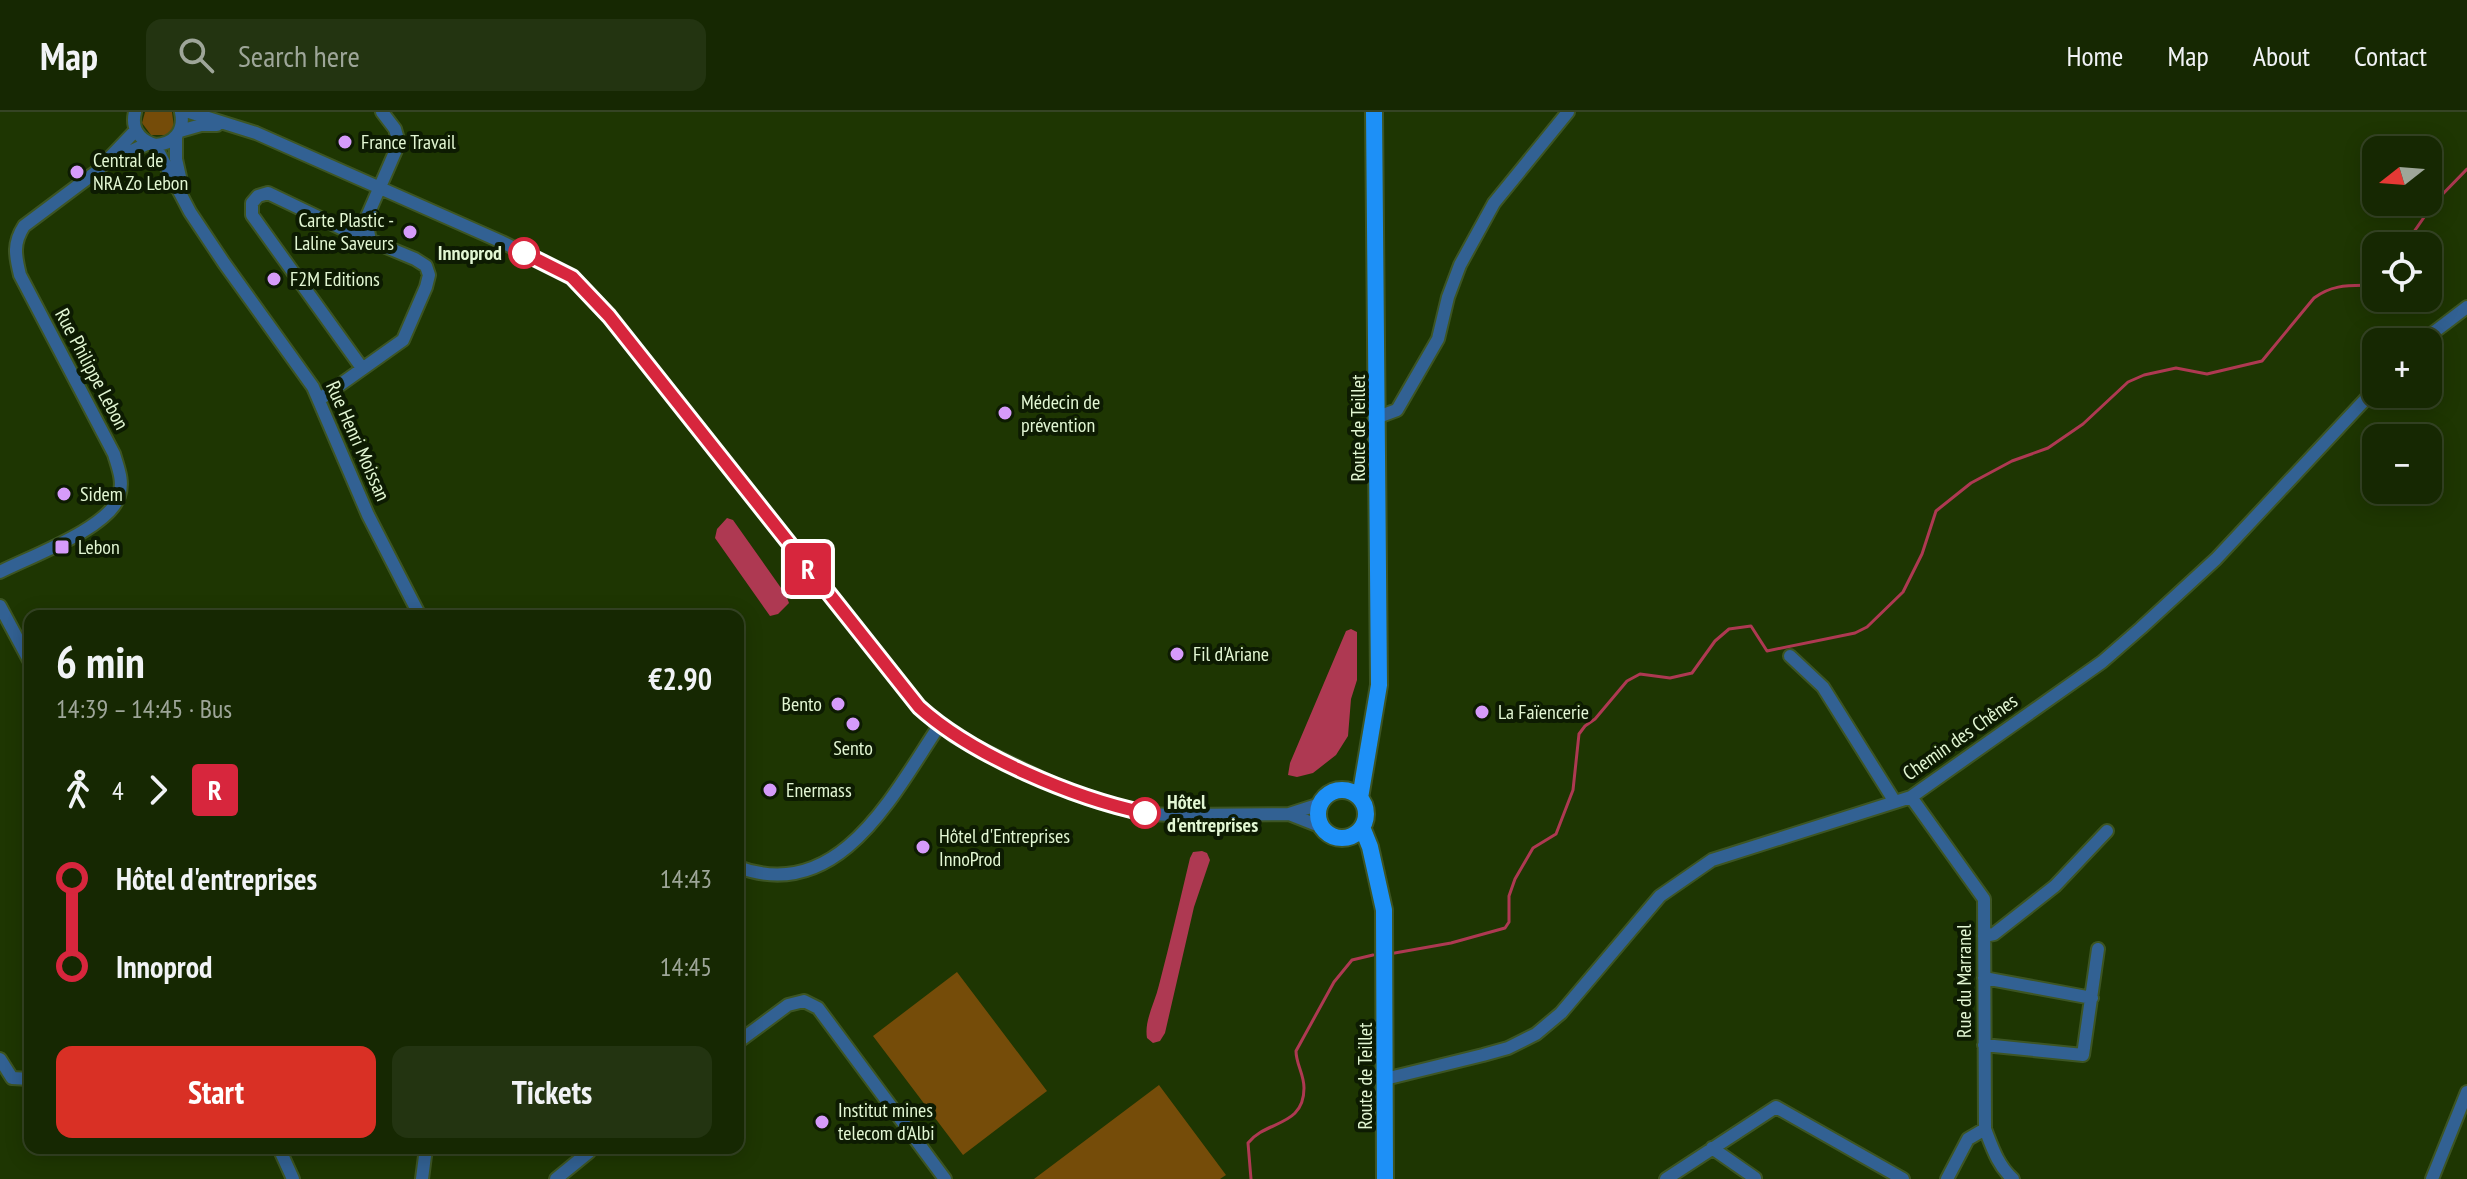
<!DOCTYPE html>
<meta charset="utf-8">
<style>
body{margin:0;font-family:"PT Sans Narrow",sans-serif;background:#233411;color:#f1f3f6;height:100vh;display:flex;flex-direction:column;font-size:30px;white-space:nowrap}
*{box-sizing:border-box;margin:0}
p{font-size:26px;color:#9ea699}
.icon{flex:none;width:44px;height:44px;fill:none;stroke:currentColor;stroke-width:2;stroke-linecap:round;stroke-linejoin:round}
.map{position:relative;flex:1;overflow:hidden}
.drawer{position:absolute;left:24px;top:498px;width:720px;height:544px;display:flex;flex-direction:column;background:#162802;border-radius:16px;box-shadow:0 4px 20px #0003,0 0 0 2px #354424}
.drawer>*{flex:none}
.badge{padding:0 16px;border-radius:6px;font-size:28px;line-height:52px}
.needle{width:52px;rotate:253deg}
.tools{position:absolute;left:2362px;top:24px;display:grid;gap:16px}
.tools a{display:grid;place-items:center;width:80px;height:80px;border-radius:16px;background:#162802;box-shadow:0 4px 20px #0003,0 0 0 2px #354424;font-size:40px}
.map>.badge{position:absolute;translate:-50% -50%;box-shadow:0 0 0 4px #fff}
.legs{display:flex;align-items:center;gap:12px;height:88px;padding:0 32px;font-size:26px}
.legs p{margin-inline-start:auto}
.headline{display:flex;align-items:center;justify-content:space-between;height:136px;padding:0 32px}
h1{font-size:44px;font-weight:600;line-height:60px}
.action{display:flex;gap:16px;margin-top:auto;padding:16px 32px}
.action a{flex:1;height:92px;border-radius:16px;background:#d93025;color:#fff;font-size:32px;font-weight:600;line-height:92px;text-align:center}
.action a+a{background:#233411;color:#f1f3f6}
ul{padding:0 32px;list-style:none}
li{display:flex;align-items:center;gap:28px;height:88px;font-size:30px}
li i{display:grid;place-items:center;width:12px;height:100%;margin:0 10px;background:currentColor}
li i::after{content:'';width:20px;height:20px;margin:-10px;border:6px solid;border-radius:50%;background:#162802}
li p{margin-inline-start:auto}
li:first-child i{background:linear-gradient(#0000 50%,currentColor 0)}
li:last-child i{background:linear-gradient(currentColor 50%,#0000 0)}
header{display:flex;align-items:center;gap:48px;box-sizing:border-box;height:112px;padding:0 40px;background:#162802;border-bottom:2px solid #354424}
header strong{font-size:38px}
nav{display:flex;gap:44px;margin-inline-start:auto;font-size:28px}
.search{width:560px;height:72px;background:#233411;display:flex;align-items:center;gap:20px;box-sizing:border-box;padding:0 28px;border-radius:16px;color:#9ea699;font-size:30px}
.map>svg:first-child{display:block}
.green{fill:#754c09}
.water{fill:#ae3952}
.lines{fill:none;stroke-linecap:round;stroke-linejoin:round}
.stream{stroke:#ae3952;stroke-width:3}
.minor-casing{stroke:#3d5523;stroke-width:16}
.major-casing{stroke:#3d5523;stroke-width:20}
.minor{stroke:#326193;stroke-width:12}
.major{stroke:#1d90f7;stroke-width:16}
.line-1-casing{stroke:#fff;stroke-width:18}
.line-1{stroke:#d7263d;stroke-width:12}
.poi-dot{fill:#d69bfa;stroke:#0d1b02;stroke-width:3}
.stop-1-dot{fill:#fff;stroke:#d7263d;stroke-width:4}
.labels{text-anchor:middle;stroke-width:8;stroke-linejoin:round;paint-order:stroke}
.poi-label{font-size:20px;fill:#e2f6d3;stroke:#0d1b02;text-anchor:start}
.stop-label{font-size:20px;font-weight:bold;fill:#e2f6d3;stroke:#0d1b02;text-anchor:end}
.street-label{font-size:20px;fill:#e2f6d3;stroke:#0d1b02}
</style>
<header>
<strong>Map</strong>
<div class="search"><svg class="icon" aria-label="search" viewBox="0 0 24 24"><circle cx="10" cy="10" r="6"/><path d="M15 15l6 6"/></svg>Search here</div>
<nav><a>Home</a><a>Map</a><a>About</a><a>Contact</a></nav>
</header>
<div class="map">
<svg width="2467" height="1067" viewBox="0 0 2467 1067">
<rect width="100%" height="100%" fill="#1e3602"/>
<!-- green -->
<path class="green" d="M145,0H172L174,15L167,23H151L142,11Z
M957,860L1047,979L963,1043L873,924Z
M1159,973L1226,1063L1220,1067H1034Z"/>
<!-- water -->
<path class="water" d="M727,406L733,408L786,483L789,491L778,502L770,504L715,426L717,417Z
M1351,517L1357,520V568L1351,587L1348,624L1336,643L1313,661L1297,665L1288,663L1290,651L1346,519Z
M1202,739L1207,741L1210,748L1194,795L1165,921L1160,929L1153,931L1147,926C1144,908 1155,891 1159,873C1170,831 1180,788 1190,746L1193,740Z"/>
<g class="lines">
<!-- stream -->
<path class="stream" d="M2404,134L2434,91L2467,57
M1389,842L1451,831L1505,816L1509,810V784L1515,767L1533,736L1556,722L1573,678L1579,622L1585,614L1595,607L1627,569L1640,562L1670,566L1692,561L1715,529L1729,517L1751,514L1767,539L1855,521L1867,515L1903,480L1922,442L1936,399L1971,371L2012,349L2048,336L2083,312L2128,270L2144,263L2176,256L2207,262L2262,249L2314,186C2334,171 2352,174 2376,173
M1251,1067L1248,1031C1266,1008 1304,1015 1304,976C1304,962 1296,952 1296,939L1334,870L1352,848L1373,843"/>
<!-- minor casing -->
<g class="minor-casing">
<path id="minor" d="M135,0C131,16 139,28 155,33C174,32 185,19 181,0
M189,0L256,21L502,130L572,165L609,204L919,595L954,624L1072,681L1111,694L1147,702L1174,703L1289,702L1320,692
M180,19L201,13H217
M176,25V47L182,74
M155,33L190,100L224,151L313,275L368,403L420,504
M112,48L149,31
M370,129L366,107L399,31L395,17L382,0
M2421,230L2467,195
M320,287L403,228L426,175L429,163L426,154L415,147L343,117L268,81L258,84L252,91V103L362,256
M1378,305L1397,298L1438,227L1448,185L1460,153L1494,91L1568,0
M0,460C29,445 110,416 119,384C124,369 118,356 114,342L20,163C15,143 13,131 24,114L96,60L136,18
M0,494L30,550
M1790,544L1823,575L1895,690
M1911,685L1984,787L1985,1017C1992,1035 1998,1054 2013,1067
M1289,702L1322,715
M738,755C839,793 894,681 939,614
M1984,824L1994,822L2055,774L2107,719
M1984,866L2092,886
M738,930L788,893L804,889L818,896L945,1067
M1984,933L2083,943L2098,837
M0,947L12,966L30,967
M1385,967L1483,943L1508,936L1536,922L1561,901L1660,784L1712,748L1911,685L2102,550L2141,516L2216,447L2376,276
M279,1036L293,1067
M1712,1036L1755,1066
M422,1067L426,1036
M556,1067L589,1040
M1666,1067L1776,995L1903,1067
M1947,1067L1968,1027L1985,1017
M2432,1067L2467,980"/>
</g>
<!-- major casing -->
<g class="major-casing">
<path id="major" d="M1318 702a24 24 0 1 1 48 0a24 24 0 1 1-48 0Z
M1360,686L1379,573L1374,0
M1362,715L1370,735L1384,798L1385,1067"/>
</g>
<!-- minor -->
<use href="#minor" class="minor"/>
<!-- major -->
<use href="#major" class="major"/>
</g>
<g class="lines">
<!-- line-1 casing -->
<g class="line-1-casing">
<path id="line-1" d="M524,141L572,165L609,204L919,595C973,644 1074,686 1145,701"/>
</g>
<!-- line-1 -->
<use href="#line-1" class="line-1"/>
</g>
<!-- markers -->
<g class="poi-dot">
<circle cx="345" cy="30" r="8"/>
<circle cx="77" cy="60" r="8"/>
<circle cx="410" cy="120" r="8"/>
<circle cx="274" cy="167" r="8"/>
<circle cx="1005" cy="301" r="8"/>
<circle cx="64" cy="382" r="8"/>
<rect x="54" y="427" width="16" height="16" rx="4"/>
<circle cx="1177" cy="542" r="8"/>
<circle cx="838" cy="592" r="8"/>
<circle cx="1482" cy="600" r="8"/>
<circle cx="853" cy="612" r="8"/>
<circle cx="770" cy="678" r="8"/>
<circle cx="923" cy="735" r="8"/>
<circle cx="822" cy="1010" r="8"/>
</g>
<g class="stop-1-dot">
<circle cx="524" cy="141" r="14"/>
<circle cx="1145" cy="701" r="14"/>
</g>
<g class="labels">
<!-- poi labels -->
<g class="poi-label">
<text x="361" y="37">France Travail</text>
<text x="93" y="55">Central de<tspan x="93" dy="23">NRA Zo Lebon</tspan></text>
<text x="394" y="115" text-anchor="end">Carte Plastic -<tspan x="394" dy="23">Laline Saveurs</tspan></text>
<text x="290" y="174">F2M Editions</text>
<text x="1021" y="297">Médecin de<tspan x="1021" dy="23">prévention</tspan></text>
<text x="80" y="389">Sidem</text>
<text x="78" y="442">Lebon</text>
<text x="1193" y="549">Fil d'Ariane</text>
<text x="822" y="599" text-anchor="end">Bento</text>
<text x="1498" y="607">La Faïencerie</text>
<text x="853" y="643" text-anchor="middle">Sento</text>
<text x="786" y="685">Enermass</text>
<text x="939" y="731">Hôtel d'Entreprises<tspan x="939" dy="23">InnoProd</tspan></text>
<text x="838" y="1005">Institut mines<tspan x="838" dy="23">telecom d'Albi</tspan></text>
</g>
<!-- stop labels -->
<g class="stop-label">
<text x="502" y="148">Innoprod</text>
<text x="1167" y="697" text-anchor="start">Hôtel<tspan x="1167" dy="23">d'entreprises</tspan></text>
</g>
<!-- street labels -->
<g class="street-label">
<text transform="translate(92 257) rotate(62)" y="7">Rue Philippe Lebon</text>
<text transform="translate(1358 316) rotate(-90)" y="7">Route de Teillet</text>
<text transform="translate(358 329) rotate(66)" y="7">Rue Henri Moissan</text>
<text transform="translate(1960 625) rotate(-35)" y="7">Chemin des Chênes</text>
<text transform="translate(1964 869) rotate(-90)" y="7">Rue du Marranel</text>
<text transform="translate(1365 964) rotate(-90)" y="7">Route de Teillet</text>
</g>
</g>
</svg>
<div class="tools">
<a><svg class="needle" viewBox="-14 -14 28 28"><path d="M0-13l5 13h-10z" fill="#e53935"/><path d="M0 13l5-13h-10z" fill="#9ea699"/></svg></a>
<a><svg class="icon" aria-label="locate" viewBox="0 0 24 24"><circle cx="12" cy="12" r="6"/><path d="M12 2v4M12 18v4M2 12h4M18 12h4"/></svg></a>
<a>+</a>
<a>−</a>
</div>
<b class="badge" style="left:808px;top:457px;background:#d7263d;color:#fff">R</b>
<section class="drawer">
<div class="headline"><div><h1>6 min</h1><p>14:39 – 14:45 · Bus</p></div><b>€2.90</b></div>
<div class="legs"><svg class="icon" aria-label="walk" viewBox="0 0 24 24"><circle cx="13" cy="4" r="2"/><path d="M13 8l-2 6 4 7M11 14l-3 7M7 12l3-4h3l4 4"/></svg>4<svg class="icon" aria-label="forward" viewBox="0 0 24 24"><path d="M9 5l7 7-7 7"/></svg><b class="badge" style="background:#d7263d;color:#fff">R</b></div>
<ul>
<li><i style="color:#d7263d"></i><b>Hôtel d'entreprises</b><p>14:43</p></li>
<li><i style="color:#d7263d"></i><b>Innoprod</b><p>14:45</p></li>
</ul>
<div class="action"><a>Start</a><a>Tickets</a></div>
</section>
</div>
